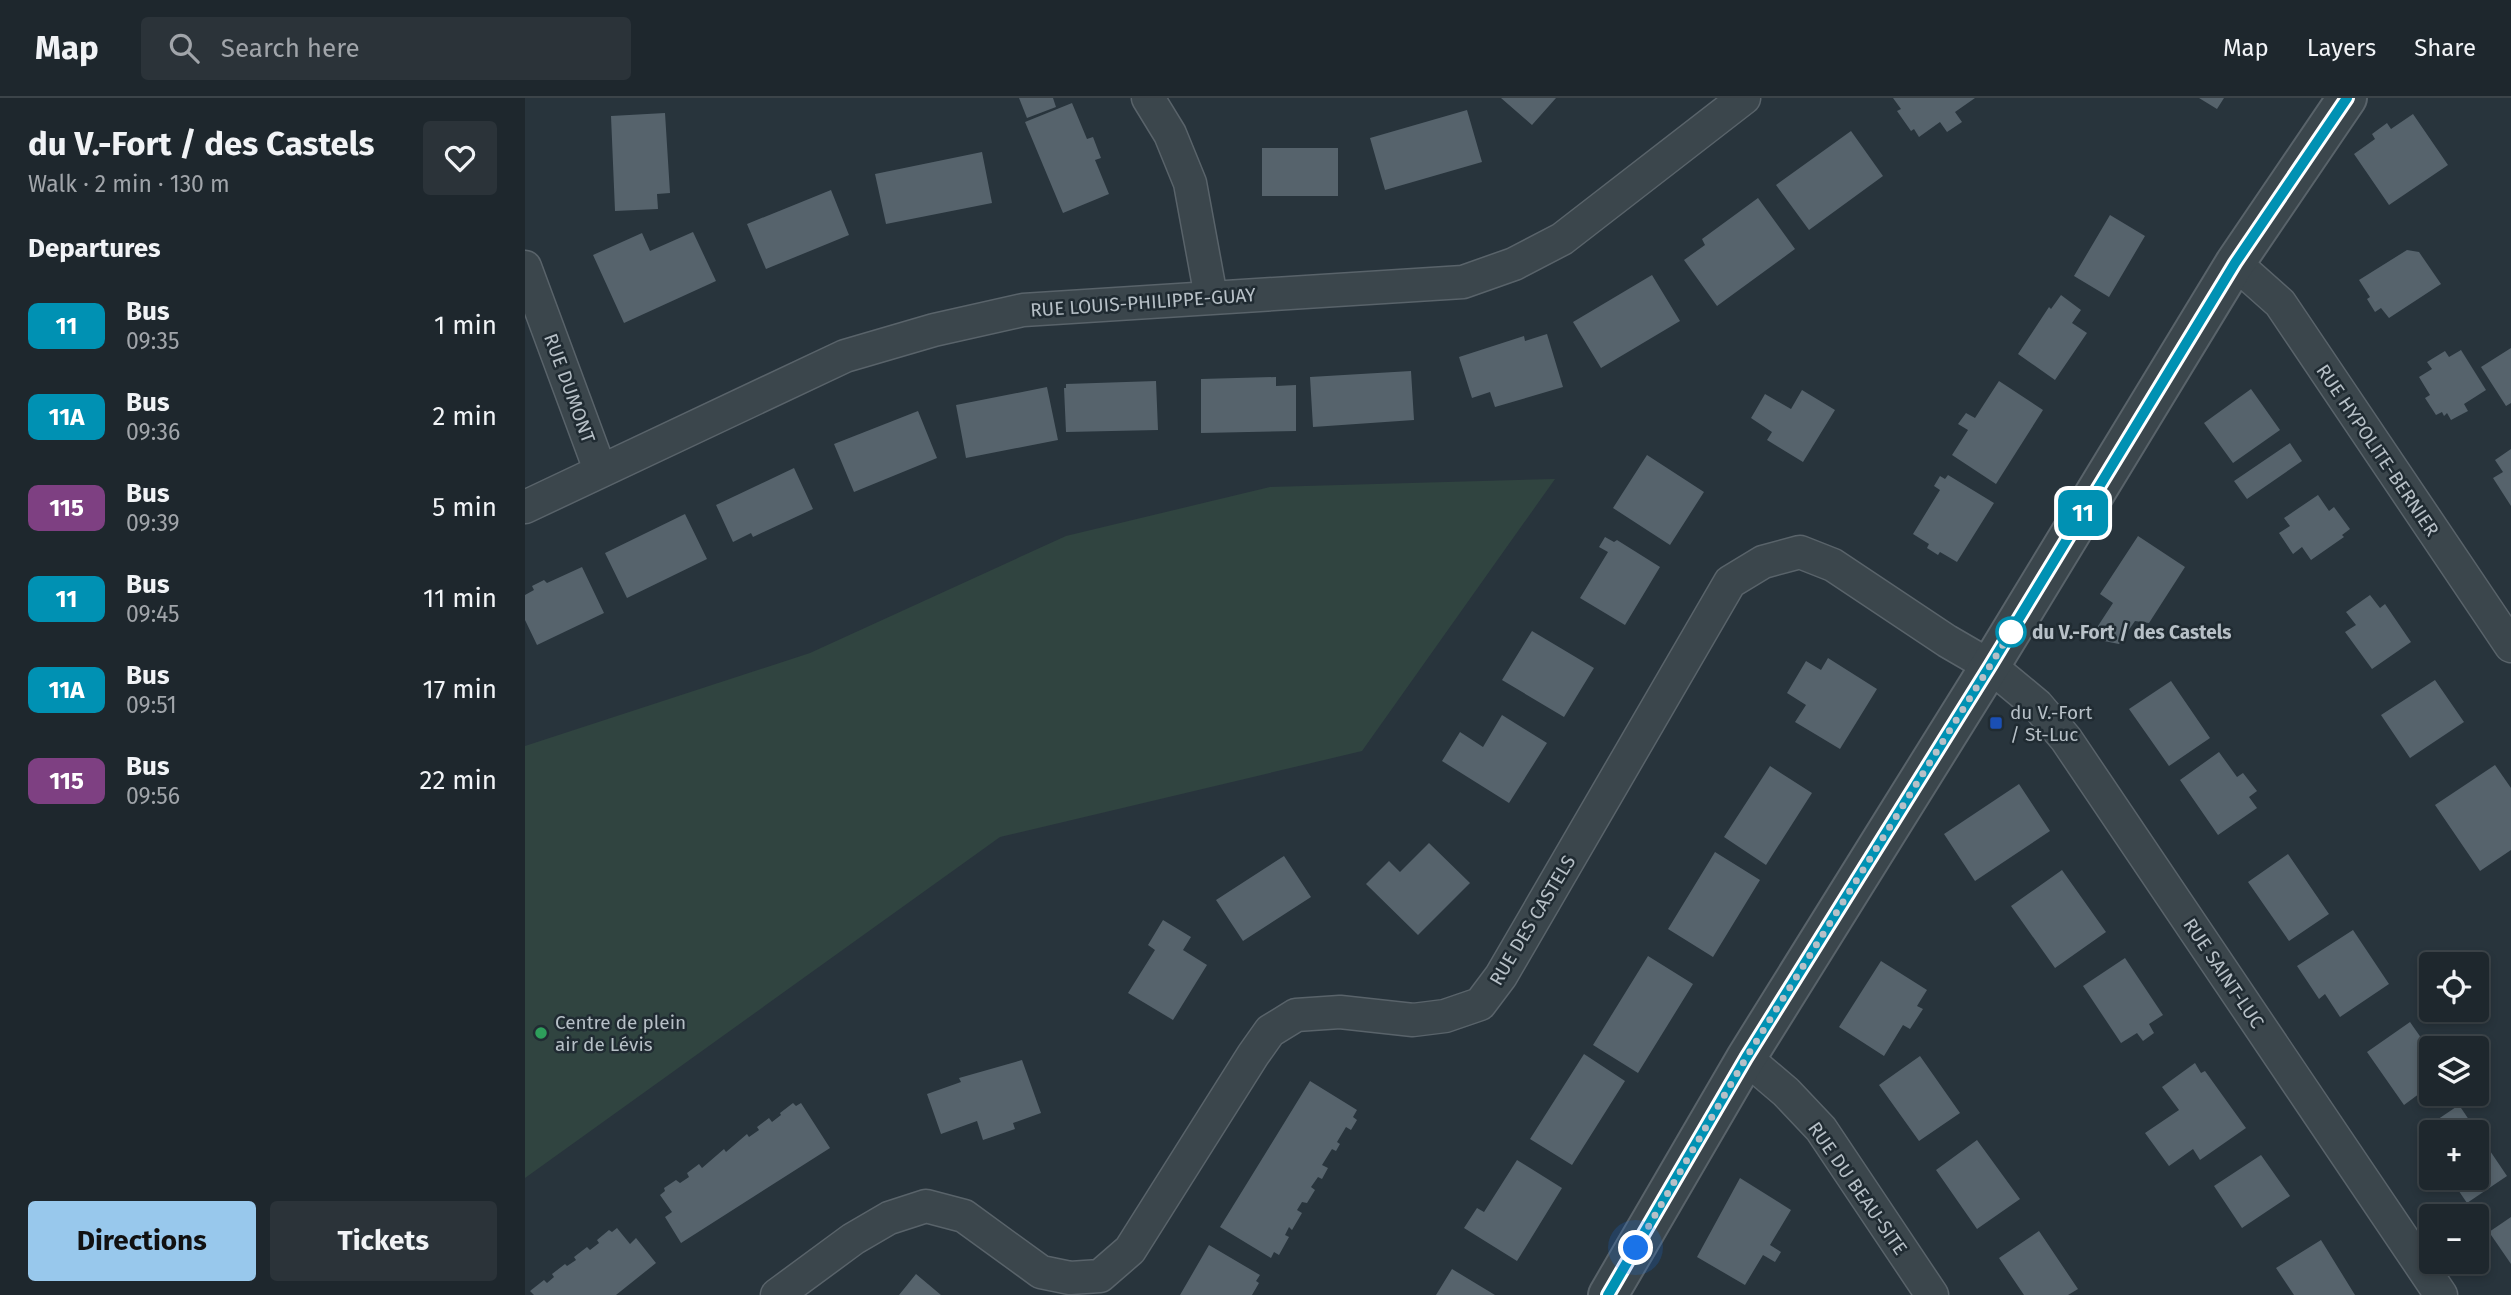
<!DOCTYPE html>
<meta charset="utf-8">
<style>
body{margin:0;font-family:"Fira Sans",sans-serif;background:#2b3339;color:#f1f3f6;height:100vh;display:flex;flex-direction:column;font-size:26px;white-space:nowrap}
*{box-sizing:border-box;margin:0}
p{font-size:23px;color:#a1a5aa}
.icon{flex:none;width:38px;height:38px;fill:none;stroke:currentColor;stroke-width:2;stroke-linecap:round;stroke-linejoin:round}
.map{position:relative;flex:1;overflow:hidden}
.side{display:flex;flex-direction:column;background:#1e272d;width:525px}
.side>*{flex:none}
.badge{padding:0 14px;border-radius:10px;font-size:24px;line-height:46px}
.tools{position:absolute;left:1894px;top:854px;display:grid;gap:14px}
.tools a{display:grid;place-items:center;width:70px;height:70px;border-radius:7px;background:#1e272d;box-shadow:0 4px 10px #0003,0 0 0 2px #3c4449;font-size:35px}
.you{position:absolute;width:35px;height:35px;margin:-18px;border:5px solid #fff;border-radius:50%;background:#1a73e8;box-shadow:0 0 0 10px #1a73e833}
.map>.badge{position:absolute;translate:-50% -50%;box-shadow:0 0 0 4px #fff}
h2{padding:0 28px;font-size:26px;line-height:63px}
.round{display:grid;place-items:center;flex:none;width:74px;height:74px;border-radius:7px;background:#2b3339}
.headline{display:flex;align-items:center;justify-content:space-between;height:119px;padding:0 28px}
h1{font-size:33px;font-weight:700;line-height:52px}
.action{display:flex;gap:14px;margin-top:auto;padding:14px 28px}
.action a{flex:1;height:80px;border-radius:7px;background:#98c8ec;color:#111;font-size:28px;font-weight:700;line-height:80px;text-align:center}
.action a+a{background:#2b3339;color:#f1f3f6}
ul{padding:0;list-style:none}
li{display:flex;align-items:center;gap:21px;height:91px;padding:0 28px}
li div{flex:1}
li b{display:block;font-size:26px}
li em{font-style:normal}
li .badge{min-width:77px;font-weight:700;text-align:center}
header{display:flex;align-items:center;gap:42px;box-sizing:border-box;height:98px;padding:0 35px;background:#1e272d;border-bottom:2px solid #3c4449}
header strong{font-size:33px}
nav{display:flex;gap:38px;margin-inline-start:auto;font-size:24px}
.search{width:490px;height:63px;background:#2b3339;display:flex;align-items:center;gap:18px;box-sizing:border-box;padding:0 24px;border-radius:7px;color:#a1a5aa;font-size:26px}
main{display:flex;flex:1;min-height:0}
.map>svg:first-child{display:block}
.green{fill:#304440}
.building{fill:#56636c}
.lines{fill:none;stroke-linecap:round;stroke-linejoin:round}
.minor-casing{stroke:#59636a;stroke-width:35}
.tertiary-casing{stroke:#59636a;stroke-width:42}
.minor{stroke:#3b464c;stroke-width:32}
.tertiary{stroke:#3b464c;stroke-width:38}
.line-casing{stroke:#fff;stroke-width:16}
.line{stroke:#0091b3;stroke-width:10}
.walk{stroke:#b7c0c7;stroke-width:7;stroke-dasharray:0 12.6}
.stop-dot{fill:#fff;stroke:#0091b3;stroke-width:3.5}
.transit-dot{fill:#1a4fb4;stroke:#202b32;stroke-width:2.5}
.leisure-dot{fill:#2e9e5b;stroke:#202b32;stroke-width:2.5}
.labels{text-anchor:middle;stroke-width:5;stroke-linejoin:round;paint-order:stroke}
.street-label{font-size:19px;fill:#b7c0c7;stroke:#202b32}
.stop-label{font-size:19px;font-weight:bold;fill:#b7c0c7;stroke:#202b32;text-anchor:start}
.poi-label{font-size:19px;fill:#b7c0c7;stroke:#202b32;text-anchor:start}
</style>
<header>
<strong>Map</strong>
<div class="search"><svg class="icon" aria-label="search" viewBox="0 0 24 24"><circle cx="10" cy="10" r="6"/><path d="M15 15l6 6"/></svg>Search here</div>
<nav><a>Map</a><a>Layers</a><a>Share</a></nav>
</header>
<main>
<section class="side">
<div class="headline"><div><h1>du V.-Fort / des Castels</h1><p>Walk · 2 min · 130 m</p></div><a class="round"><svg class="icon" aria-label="heart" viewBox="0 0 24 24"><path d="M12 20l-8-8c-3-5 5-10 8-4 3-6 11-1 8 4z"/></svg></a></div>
<h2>Departures</h2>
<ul>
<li><span class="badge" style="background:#0091b3;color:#fff">11</span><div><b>Bus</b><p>09:35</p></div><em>1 min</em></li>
<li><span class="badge" style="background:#0091b3;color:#fff">11A</span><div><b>Bus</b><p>09:36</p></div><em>2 min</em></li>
<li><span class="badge" style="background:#7e4082;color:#fff">115</span><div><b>Bus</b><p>09:39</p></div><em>5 min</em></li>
<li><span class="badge" style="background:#0091b3;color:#fff">11</span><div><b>Bus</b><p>09:45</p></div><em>11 min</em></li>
<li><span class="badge" style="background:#0091b3;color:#fff">11A</span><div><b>Bus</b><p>09:51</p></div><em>17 min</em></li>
<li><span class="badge" style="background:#7e4082;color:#fff">115</span><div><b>Bus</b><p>09:56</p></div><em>22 min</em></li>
</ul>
<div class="action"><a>Directions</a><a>Tickets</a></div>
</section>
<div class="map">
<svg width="1986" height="1197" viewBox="0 0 1986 1197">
<rect width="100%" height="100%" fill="#28343c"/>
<!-- green -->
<path class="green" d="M1030,381L837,653L475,739L0,1080V648L285,555L541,438L745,389Z"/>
<!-- building -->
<path class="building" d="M494,0H528L531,9L502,20Z
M976,0H1031L1007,27Z
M1368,0H1450L1430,14L1437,24L1422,34L1415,24L1394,39L1389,31L1386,33L1372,13L1376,11Z
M1674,0H1699L1692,11Z
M547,5L562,41L568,39L576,60L570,62L584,96L538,115L500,24Z
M942,12L957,64L860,92L845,40Z
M140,15L145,95L132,96L133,111L90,113L86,18Z
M1888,16L1923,67L1864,107L1829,56L1850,41L1847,36L1862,25L1866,31Z
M1326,33L1358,78L1284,132L1251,87Z
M737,50H813V98H737Z
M457,54L467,105L361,126L350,76Z
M306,92L324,137L241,171L222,126Z
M1233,100L1270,151L1192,208L1159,162L1180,147L1177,141Z
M1585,117L1620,138L1584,199L1549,178Z
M168,134L191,183L99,225L68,157L117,135L125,153Z
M1882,152L1894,154L1916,186L1864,220L1856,210L1850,214L1842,201L1845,199L1834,182Z
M1127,177L1155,223L1076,270L1048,224Z
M1536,197L1556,212L1547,225L1562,235L1530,282L1493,256L1524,209L1526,211Z
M1022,236L1038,289L970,309L965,294L947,300L934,259L999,238L1000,243Z
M1986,250V305L1981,308L1956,269Z
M1936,252L1961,292L1939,306L1943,313L1926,322L1922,315L1919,318L1917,314L1911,317L1900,300L1905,297L1894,279L1907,271L1902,264L1920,253L1924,259Z
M886,273L889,322L788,329L785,279Z
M751,279V288L771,287V333L676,335V281Z
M631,283L633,332L541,334L539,290H541V286Z
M1474,283L1518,312L1471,386L1427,357L1443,332L1433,326L1441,315L1450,320Z
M522,289L533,342L441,360L431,307Z
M1726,291L1755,332L1708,365L1679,325Z
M1277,292L1310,312L1278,364L1242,342L1247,334L1226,320L1240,296L1266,311Z
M393,313L412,360L329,394L309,346Z
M1765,345L1777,363L1722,401L1709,383Z
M1986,351V408L1968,380L1978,374L1970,362Z
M1122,357L1179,394L1145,447L1088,410Z
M269,370L288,411L228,439L226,435L208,444L191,407Z
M1423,377L1469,405L1432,464L1415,454L1413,457L1402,450L1404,446L1388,436L1415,392L1409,388L1415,378L1420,381Z
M1793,397L1804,413L1809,409L1825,431L1817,437L1819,439L1786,462L1777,449L1768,456L1754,435L1765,428L1759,420Z
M160,416L182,461L102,500L80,455Z
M1613,438L1660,469L1624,525L1610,523L1594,546L1579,543L1571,531L1588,505L1575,496Z
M1080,439L1089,444L1092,442L1135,469L1100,527L1055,500L1083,454L1074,449Z
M57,469L79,515L12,547L0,522V497L9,492L7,488L19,482L22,485Z
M1845,497L1855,510L1860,506L1886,544L1847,571L1820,534L1831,527L1821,514Z
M1007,533L1069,570L1039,619L977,582Z
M1303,560L1352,591L1315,651L1270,624L1281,607L1262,595L1281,563L1296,572Z
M1910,582L1939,624L1885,660L1856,617Z
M1646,583L1685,640L1644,668L1604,611Z
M977,617L1022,645L984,705L917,663L935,634L958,649Z
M1694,654L1712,679L1718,675L1732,693L1724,699L1732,710L1693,737L1655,682Z
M1970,667L1986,690V752L1955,773L1910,707Z
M1245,668L1287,695L1241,767L1199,739Z
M1494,686L1525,733L1450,783L1419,736Z
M904,745L945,785L893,837L841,786L864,763L875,774Z
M1190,754L1235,782L1188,859L1143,831Z
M1763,756L1804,816L1764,843L1723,784Z
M759,758L786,799L718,843L691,802Z
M1537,772L1581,834L1530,870L1486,808Z
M638,822L666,839L658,852L682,867L648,922L603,895L630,852L623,847Z
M1828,832L1864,886L1815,919L1800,896L1794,901L1772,868Z
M1123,858L1168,886L1113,975L1068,947Z
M1600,860L1638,917L1624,926L1629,935L1618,943L1612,935L1596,945L1558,888Z
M1356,863L1402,892L1392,908L1398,911L1385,931L1378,927L1359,958L1314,929Z
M1885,924L1906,954V987L1879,1007L1842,954Z
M1059,956L1100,983L1047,1067L1005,1041Z
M1395,958L1435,1015L1394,1043L1354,987Z
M497,962L516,1015L488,1025L490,1031L458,1042L452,1023L416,1036L402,996L436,984L434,980Z
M1670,965L1676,975L1680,973L1721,1030L1675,1062L1668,1051L1644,1068L1620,1035L1654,1012L1637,989Z
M785,983L832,1012L828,1019L832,1022L826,1032L821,1029L812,1044L815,1046L811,1053L807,1051L797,1067L803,1070L797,1081L793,1079L786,1089L790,1092L782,1105L777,1104L772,1112L777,1115L767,1132L764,1129L760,1137L764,1139L754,1157L749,1154L746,1160L695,1129Z
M268,1005L271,1008L276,1005L305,1050L156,1145L140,1119L147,1114L135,1097L140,1093L139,1090L151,1082L155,1085L164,1079L162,1075L174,1066L177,1070L199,1051L201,1054L222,1036L224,1039L234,1032L232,1029L244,1020L247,1024L256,1017L255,1015Z
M1934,1007L1982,1078L1942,1105L1925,1080H1951V1034H1906V1051L1894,1034Z
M1452,1042L1495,1101L1452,1131L1411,1072Z
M1736,1057L1765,1098L1717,1130L1689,1088Z
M992,1062L1037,1090L992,1163L939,1130L952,1110L959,1114Z
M1215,1080L1266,1112L1245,1147L1256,1154L1250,1164L1238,1157L1220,1187L1172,1159Z
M1986,1119V1166L1964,1134Z
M92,1130L105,1146L111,1140L131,1165L91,1197H9L5,1193L19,1182L22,1185L29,1179L27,1176L40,1166L42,1168L51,1162L49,1159L62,1149L65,1152L74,1145L72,1142L84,1132L87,1134Z
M1514,1133L1553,1191L1543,1197H1499L1474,1160Z
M1796,1142L1830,1197H1769L1751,1170Z
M684,1147L735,1177L731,1183L734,1185L727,1197H655Z
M927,1171L970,1197H911Z
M391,1176L416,1197H374Z"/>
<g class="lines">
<!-- minor casing -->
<g class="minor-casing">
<path id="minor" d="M623,0L645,36L665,85L686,199
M1710,165L1755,205L1986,548
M0,169L75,372
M0,409L320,258L409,232L498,212L938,184L989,166L1037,141L1219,0
M1221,960L1261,994L1296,1031L1407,1197
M252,1197L328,1141L364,1120L401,1108L439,1118L516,1174L545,1180L575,1178L605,1152L728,957L745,933L771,917L815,914L888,922L920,918L955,906L976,878L1205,484L1238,464L1275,454L1308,467L1422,543L1465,568L1512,607L1541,641L1916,1197"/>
</g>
<!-- tertiary casing -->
<g class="tertiary-casing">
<path id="tertiary" d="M1083,1197L1221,960L1465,568L1710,165L1822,0"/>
</g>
<!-- minor -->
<use href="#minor" class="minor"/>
<!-- tertiary -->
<use href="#tertiary" class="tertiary"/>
</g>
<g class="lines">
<!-- line casing -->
<g class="line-casing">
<path id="line" d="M1083,1197L1221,960L1465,568L1710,165L1822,0"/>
</g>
<!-- line -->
<use href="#line" class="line"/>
<!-- walk -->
<path class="walk" d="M1111,1150L1221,960L1486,534"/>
</g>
<!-- markers -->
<circle class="stop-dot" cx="1486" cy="534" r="14"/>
<rect class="transit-dot" x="1464" y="618" width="14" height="14" rx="3.5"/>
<circle class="leisure-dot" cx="16" cy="935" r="7"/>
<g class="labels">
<!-- street labels -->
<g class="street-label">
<text transform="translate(618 204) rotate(-4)" y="7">RUE LOUIS-PHILIPPE-GUAY</text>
<text transform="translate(45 290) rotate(70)" y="7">RUE DUMONT</text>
<text transform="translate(1853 352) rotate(56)" y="7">RUE HYPOLITE-BERNIER</text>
<text transform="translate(1007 822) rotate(-59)" y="7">RUE DES CASTELS</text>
<text transform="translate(1699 875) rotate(56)" y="7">RUE SAINT-LUC</text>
<text transform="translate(1333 1090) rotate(55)" y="7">RUE DU BEAU-SITE</text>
</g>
<!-- stop labels -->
<g class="stop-label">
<text x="1507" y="541">du V.-Fort / des Castels</text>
</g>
<!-- poi labels -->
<g class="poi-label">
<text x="1485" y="621">du V.-Fort<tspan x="1485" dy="22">/ St-Luc</tspan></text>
<text x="30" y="931">Centre de plein<tspan x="30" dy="22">air de Lévis</tspan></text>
</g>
</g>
</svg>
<div class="tools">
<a><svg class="icon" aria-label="locate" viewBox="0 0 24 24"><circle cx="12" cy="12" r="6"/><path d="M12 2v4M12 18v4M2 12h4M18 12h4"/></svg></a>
<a><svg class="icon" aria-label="layers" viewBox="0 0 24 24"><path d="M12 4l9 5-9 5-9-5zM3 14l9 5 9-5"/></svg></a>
<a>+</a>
<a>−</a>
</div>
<div class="you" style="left:1111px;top:1150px"></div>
<b class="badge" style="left:1558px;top:415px;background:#0091b3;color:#fff">11</b>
</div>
</main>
